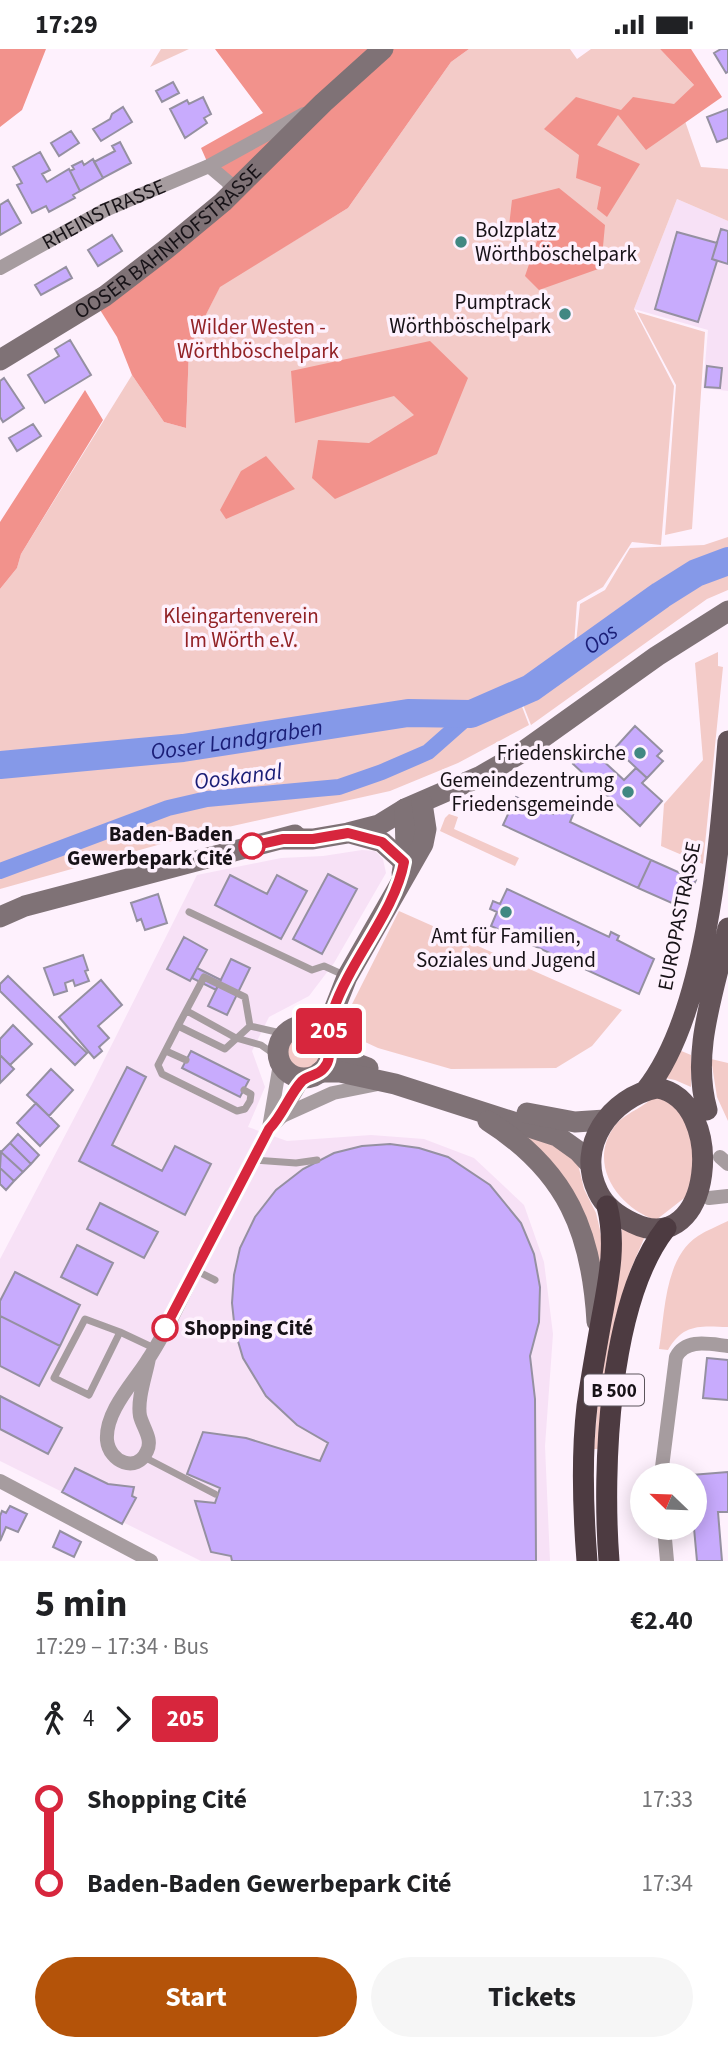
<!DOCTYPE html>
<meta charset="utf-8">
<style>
body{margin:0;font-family:"Source Sans 3",sans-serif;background:#f6f6f6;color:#202124;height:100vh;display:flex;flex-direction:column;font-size:26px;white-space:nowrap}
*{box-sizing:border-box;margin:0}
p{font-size:23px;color:#757577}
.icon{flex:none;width:38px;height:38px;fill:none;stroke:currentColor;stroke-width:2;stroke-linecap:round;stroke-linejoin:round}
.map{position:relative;height:1512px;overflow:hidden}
.drawer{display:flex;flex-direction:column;background:#fff;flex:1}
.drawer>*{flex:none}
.badge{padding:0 14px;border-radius:5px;font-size:24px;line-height:46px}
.needle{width:46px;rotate:293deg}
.buttons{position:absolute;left:630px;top:1414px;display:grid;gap:14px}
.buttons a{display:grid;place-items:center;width:77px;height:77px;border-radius:50%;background:#fff;box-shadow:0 4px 18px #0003;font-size:35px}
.map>.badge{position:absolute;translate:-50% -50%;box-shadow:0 0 0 4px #fff}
.legs{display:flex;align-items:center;gap:10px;height:77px;padding:0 35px;font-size:23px}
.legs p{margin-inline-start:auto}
.summary{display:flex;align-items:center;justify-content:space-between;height:119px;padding:0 35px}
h1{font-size:38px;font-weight:700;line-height:52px}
.action{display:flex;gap:14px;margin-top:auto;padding:14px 35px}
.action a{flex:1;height:80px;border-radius:42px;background:#b45309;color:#fff;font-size:28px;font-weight:700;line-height:80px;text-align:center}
.action a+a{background:#f6f6f6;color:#202124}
ul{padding:0 35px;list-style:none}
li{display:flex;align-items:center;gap:24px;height:84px;font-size:26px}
li i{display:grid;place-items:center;width:10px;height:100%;margin:0 9px;background:currentColor}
li i::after{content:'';width:18px;height:18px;margin:-9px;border:5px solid;border-radius:50%;background:#fff}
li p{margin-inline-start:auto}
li:first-child i{background:linear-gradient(#0000 50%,currentColor 0)}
li:last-child i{background:linear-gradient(currentColor 50%,#0000 0)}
.status{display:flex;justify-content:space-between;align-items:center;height:49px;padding:0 35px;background:#fff;direction:ltr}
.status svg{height:19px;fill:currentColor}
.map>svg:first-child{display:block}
.built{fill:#f7e1f6}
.green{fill:#f3cbc8}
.forest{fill:#f2928c}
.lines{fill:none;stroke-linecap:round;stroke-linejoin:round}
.canal{stroke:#8599e8;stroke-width:16}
.river{stroke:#8599e8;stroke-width:28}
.building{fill:#c8abfd;stroke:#9590a1;stroke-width:2}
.lane{stroke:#a69c9f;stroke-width:7}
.street{stroke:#a69c9f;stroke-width:14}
.secondary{stroke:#7f7276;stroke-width:21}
.primary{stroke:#645459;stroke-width:21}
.highway{stroke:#4d3b41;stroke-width:21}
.line-1-casing{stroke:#fff;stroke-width:16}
.line-1{stroke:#d7263d;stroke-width:10}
.poi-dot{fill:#418882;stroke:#fef1fd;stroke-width:2.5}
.stop-1-dot{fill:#fff;stroke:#d7263d;stroke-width:3.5}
.labels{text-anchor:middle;stroke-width:7;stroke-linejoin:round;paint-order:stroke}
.shield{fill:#fef1fd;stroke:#5c555c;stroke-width:2}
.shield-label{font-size:19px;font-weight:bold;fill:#171217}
.street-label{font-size:21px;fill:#171217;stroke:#fef1fd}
.poi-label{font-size:21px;fill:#171217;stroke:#fef1fd;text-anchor:end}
.park-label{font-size:21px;fill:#922226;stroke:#fef1fd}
.stop-label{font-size:21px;font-weight:bold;fill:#171217;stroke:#fef1fd;text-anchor:end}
.water-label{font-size:23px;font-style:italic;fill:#1a1e77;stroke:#fef1fd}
</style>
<div class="status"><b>17:29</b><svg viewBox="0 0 49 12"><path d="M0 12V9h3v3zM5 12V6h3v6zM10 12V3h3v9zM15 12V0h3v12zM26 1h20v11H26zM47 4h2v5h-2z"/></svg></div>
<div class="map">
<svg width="728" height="1512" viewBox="0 0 728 1512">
<rect width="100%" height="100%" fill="#fef1fd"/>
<!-- built -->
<path class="built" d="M677,150L728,172V342L703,339L708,281L634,260Z
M362,801L375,802L383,810L386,824L334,914L309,947L269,968L252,1002L265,1038L248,1078L287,1092L371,1086L424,1090L474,1109L524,1156L544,1213L553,1285L545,1397L550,1512H201L0,1412V1210L90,1039L197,826L281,809L323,807Z"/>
<!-- green -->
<path class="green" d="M161,0H189L150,18Z
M469,0H570L577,10L591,0H660L694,36L685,72L701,118L728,120V172L677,150L634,260L674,337L661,496L632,493L603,538L577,553L574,597L545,621L464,660L419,664V675L470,673L521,655L529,676L458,714L390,742L197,785L0,840V540L17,519L21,505L132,326L164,373L186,379L189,299L220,237L348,159L451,13Z
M637,263L705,283L692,480L665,486L676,336Z
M728,488V503L627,553L576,594L580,555L605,541L630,499L704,496Z
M728,516V541L707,550L531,676L522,653L696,529Z
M718,603V617L723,618L703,815L661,797L664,755L703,711L695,614Z
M449,765L458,768L454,780L519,809L515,817L440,782L445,769Z
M399,862L622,961L592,997L556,1019L451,1020L378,999L350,986L345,969Z
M286 1003a17 17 0 1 1 34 0a17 17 0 1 1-34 0Z
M679,1001L691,1006V1038L675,1031L665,1029Z
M711,1010L728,1014V1072L717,1048Z
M656,1045L696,1065L692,1143L656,1171C619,1159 587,1116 614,1078C625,1063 645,1059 656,1045Z
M513,1077L553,1091L578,1115L584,1140L596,1164L600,1181L602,1195L599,1225Z
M728,1172V1278C701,1277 683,1274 668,1301L659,1300C665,1265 664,1209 698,1187C707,1181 718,1177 728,1172Z
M622,1175L646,1185L630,1222L615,1270L599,1400H594L599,1340L620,1219Z"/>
<!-- forest -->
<path class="forest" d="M0,0H46L22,61L0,78Z
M215,0H469L451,13L348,159L220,238L189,299L186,379L164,373L132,326L117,288L97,256L232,143L209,117L201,99L263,64Z
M660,0H691L722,48L646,101L618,66L597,96L640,115L607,168L597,160L601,138L576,129L579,106L544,80L576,48L621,61L633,48L674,55L694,36Z
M559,139L605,176L601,219L539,241L525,227L537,192L509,177L512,151Z
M430,292L468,329L437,405L335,450L312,429L318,391L369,394L414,366L394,347L295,374L291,322Z
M85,341L103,371L21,505L17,519L0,540V473Z
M266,407L295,440L226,470L220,461L241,422Z"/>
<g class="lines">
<!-- canal -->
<path class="canal" d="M0,822L168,759L207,750L339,738L382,723L428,703L471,665"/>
<!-- river -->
<path class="river" id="s1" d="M0,716L183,699L408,664L471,665L531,639L661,546L696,524L728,512"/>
</g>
<!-- building -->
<path class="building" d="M721,0H728V23L726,24L714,4Z
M173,33L179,44L162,53L156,42Z
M203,48L211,65L204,69L207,74L185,89L170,60L187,51L189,55Z
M123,58L132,73L101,92L93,80L110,70L112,65Z
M728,60V89L717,93L707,68Z
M71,82L79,94L59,107L51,94Z
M120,93L131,114L103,129L94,113L115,102L112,97Z
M40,103L50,121L42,125L47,133L69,120L80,142L73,146L75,149L49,163L46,157L32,164L17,136L22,134L13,118Z
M93,110L103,129L80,142L70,122L74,120L72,117L82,112L84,116Z
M8,151L21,174L0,186V156Z
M721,180L728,182V215L712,210Z
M677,183L717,194L712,210L717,212L698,273L655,260Z
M112,186L122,202L98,217L88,201Z
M66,218L72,229L41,246L35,236Z
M70,291L91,326L45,354L28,326L59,307L55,300Z
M707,317L722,319L720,339L705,338Z
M4,329L24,359L3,373L0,368V332Z
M33,375L41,387L17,402L9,389Z
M635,677L662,702L657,707L663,712L647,729L615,699Z
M588,698L624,731L636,719L647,729L642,734L662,752L640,777L573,715Z
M516,748L553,765L559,753L575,761L570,773L651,811L638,839L503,776Z
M651,811L696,831L683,859L638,839Z
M328,825L357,840L322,905L293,890Z
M230,826L267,845L277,826L307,842L281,890L215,856Z
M507,840L609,888L611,883L619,887L617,891L654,910L639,945L491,877L497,863L490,860L493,852L500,855Z
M158,845L167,874L145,881L141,870L137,872L131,854Z
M184,888L207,901L190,932L167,920Z
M83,906L88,921L85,922L89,932L75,937L73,931L65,934L67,942L54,946L44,919Z
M231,910L250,919L227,966L208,957Z
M197,919L221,931L216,941L192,929Z
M8,927L87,1004L75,1016L0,942V935Z
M101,931L122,956L98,977L109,989L99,998L102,1002L94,1009L59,968Z
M13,976L32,995L10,1016L0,1006V990Z
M191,1002L249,1031L240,1048L182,1019Z
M0,1006L14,1020L0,1034Z
M127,1018L146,1028L112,1096L162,1122L175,1097L211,1115L185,1166L79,1112Z
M51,1020L73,1041L49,1067L27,1046Z
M36,1054L59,1077L40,1097L17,1074Z
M18,1085L39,1106L31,1115L10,1094Z
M10,1094L31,1115L23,1123L1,1103Z
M390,1095L419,1099L448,1108L490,1136L521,1174L534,1205L540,1238L539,1273L530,1307L535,1350L536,1512H232L231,1507L211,1503L195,1452L215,1454L220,1439L187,1425L203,1383L246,1389L320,1412L328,1394L297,1376L266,1347L243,1309L235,1282L232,1254L234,1226L240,1199L255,1168L276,1141L303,1120L334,1104L362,1097Z
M1,1103L23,1123L14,1132L0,1119Z
M0,1119L14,1132L6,1141L0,1135Z
M100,1154L158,1183L144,1209L87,1180Z
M77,1196L113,1214L97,1246L61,1228Z
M15,1223L80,1256L60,1297L0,1267V1252Z
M0,1267L60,1297L39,1337L0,1317Z
M707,1309L728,1311V1351L703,1349Z
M0,1347L62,1379L48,1405L0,1380Z
M75,1419L108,1435L134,1438L132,1447L136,1449L122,1475L62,1443Z
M728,1423V1463H718L722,1512H697L694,1479L695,1426H691Z
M10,1457L27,1465L18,1483L6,1478L0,1492V1467L2,1462L6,1464Z
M60,1482L81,1493L74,1508L53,1498Z"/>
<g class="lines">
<!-- lane -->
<path class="lane" d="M189,863L312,921L324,917L346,927
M187,962L236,989L261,996L278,1008
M178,977L204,928L245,948L250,977
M250,977L285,985
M166,1002L186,1011
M244,1041L251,1045L250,1052L245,1060L237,1062L162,1025L158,1016L178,977L225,1000L250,977
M253,1111L296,1114L317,1111
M195,1221L215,1231
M120,1283L89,1346L54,1329L85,1270L120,1283L154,1299
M144,1408L215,1445"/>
<!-- street -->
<g class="street">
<path d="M209,117L228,133L233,143"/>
<path id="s2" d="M0,219L105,161L209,117L304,65"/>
<path d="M282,1067L333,1044L378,1035"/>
<path d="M269,1079L280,1015"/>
<path d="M720,1108L728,1115"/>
<path d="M709,1149L728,1147"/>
<path d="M149,1309C146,1326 137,1350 140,1367C143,1379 153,1390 147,1402C137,1425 109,1413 107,1391C105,1363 133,1334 147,1312C166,1284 180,1252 195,1222C219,1175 243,1127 269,1080L281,1068L304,1029"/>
<path d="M661,1426L676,1308C686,1289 709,1295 728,1297"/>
<path d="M0,1432L151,1512"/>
<path d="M664,1479L667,1512"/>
</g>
<!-- secondary -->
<g class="secondary">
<path id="s3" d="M0,311L105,247L165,201L223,153L323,54L383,0"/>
<path d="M353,785L382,793L404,813"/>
<path d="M283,790H313L348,784L379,776L405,760L479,728L521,704L657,607L728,562"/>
<path d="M402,825L406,801L405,760"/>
<path d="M0,868L25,857L295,786"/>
<circle cx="304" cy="1003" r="26"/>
<path d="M326,990L334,961L347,928L423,795L426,780L422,754"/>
<path d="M329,999L342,1009L368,1019"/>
<path d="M320,1023H340L395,1035L557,1087L578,1102L590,1115"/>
<path d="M527,1064L575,1073L605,1071"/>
<path d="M488,1072C567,1122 592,1183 597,1273"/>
</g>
<!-- primary -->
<path class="primary" d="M657,1039C728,1051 713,1213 633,1174C618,1167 605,1158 598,1143C575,1097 611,1048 657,1039Z
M646,1041C708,963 720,791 728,692
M707,1061C690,1001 716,938 728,879"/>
<!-- highway -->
<path class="highway" d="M587,1512C583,1461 581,1409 587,1357C591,1329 596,1301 601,1273C608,1234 617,1196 607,1157
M609,1512C602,1421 608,1253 666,1179"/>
</g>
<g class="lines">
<!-- line-1 casing -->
<g class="line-1-casing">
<path id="line-1" d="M165,1279L269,1080C283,1066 289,1046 302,1032C308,1026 318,1027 324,1019C333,1008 327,999 327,988C327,981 331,970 333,962C350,911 395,863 404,813L382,793L348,784L313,790H283L252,797"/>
</g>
<!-- line-1 -->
<use href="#line-1" class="line-1"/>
</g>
<!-- markers -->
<g class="poi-dot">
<circle cx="461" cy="193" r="7"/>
<circle cx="565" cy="265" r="7"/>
<circle cx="640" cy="704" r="7"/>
<circle cx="628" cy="743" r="7"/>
<circle cx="506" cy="863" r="7"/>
</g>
<g class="stop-1-dot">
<circle cx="252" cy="797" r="12"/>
<circle cx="165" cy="1279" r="12"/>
</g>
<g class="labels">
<!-- shield labels -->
<rect class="shield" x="584" y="1325.5" width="60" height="31" rx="5"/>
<g class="shield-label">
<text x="614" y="1348">B 500</text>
</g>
<!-- street labels -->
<g class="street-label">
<text dy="7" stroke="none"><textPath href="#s2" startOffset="117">RHEINSTRASSE</textPath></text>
<text dy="7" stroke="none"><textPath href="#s3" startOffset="206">OOSER BAHNHOFSTRASSE</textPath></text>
<text transform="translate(679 867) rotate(-79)" y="7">EUROPASTRASSE</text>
</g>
<!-- poi labels -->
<g class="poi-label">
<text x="475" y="188" text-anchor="start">Bolzplatz<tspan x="475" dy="24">Wörthböschelpark</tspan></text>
<text x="551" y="260">Pumptrack<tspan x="551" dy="24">Wörthböschelpark</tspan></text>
<text x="626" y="711">Friedenskirche</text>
<text x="614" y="738">Gemeindezentrumg<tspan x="614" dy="24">Friedensgemeinde</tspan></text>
<text x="506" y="894" text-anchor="middle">Amt für Familien,<tspan x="506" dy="24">Soziales und Jugend</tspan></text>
</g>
<!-- park labels -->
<g class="park-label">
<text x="258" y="285">Wilder Westen -<tspan x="258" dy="24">Wörthböschelpark</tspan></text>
<text x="241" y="574">Kleingartenverein<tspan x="241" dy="24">Im Wörth e.V.</tspan></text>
</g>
<!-- stop labels -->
<g class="stop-label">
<text x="233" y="792">Baden-Baden<tspan x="233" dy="24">Gewerbepark Cité</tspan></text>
<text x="184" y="1286" text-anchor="start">Shopping Cité</text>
</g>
<!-- water labels -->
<g class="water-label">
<text dy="8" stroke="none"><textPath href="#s1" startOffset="625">Oos</textPath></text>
<text dy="8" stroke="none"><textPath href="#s1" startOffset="238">Ooser Landgraben</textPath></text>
<text transform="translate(238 727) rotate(-7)" y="8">Ooskanal</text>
</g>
</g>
</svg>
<div class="buttons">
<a><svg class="needle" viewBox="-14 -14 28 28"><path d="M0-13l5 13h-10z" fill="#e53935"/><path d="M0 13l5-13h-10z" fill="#757577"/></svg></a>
</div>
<b class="badge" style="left:329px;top:982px;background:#d7263d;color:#fff">205</b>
</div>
<section class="drawer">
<div class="summary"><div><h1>5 min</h1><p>17:29 – 17:34 · Bus</p></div><b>€2.40</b></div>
<div class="legs"><svg class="icon" aria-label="walk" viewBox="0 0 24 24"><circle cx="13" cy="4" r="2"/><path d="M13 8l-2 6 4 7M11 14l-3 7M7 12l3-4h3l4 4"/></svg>4<svg class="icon" aria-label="forward" viewBox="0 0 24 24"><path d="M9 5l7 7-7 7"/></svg><b class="badge" style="background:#d7263d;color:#fff">205</b></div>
<ul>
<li><i style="color:#d7263d"></i><b>Shopping Cité</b><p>17:33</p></li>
<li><i style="color:#d7263d"></i><b>Baden-Baden Gewerbepark Cité</b><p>17:34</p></li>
</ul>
<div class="action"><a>Start</a><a>Tickets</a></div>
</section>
